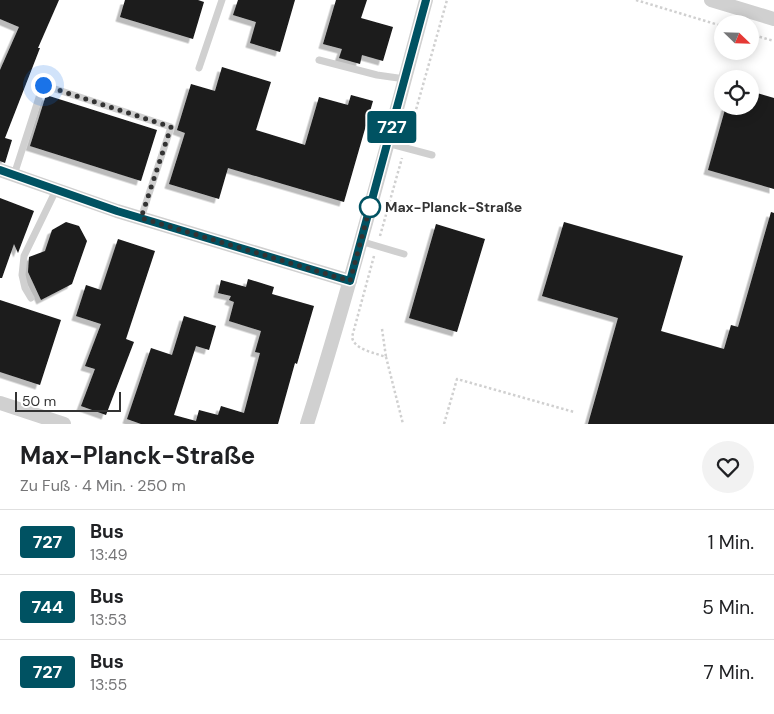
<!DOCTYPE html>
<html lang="de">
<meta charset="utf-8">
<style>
body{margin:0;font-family:"DM Sans",sans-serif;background:#f2f2f2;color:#202124;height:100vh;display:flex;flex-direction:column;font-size:19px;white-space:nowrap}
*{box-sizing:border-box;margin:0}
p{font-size:16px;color:#757577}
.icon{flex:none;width:28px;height:28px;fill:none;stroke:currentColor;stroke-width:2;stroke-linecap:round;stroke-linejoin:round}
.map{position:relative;height:424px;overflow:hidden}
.drawer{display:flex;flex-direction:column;background:#fff;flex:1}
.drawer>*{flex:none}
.badge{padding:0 10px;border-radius:4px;font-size:18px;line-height:32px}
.needle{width:32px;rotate:113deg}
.controls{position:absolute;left:714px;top:15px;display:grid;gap:10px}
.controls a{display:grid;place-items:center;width:45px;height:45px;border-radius:50%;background:#fff;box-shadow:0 2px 12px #0003;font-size:25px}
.scale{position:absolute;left:15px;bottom:12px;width:106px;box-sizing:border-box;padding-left:5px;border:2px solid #333;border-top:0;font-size:14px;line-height:18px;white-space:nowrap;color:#333;-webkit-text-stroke:4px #fff;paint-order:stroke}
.you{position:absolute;width:25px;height:25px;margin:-12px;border:4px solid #fff;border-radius:50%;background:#1a73e8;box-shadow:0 0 0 8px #1a73e833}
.map>.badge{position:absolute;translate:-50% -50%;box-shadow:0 0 0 2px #fff}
.round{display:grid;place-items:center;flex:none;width:52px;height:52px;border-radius:26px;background:#f2f2f2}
.headline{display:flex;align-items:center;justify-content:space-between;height:85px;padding:0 20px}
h1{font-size:24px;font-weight:700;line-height:38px}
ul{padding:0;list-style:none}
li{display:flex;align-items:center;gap:15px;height:65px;padding:0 20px;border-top:1px solid #e0e0e0}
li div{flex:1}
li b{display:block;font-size:19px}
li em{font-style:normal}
li .badge{min-width:55px;font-weight:700;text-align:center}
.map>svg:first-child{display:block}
.building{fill:#1a1a1a;filter:url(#shadow)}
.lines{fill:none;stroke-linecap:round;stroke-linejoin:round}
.path{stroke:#d0d0d0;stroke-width:2.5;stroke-dasharray:2.5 2.5;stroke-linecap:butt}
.service{stroke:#d0d0d0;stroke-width:7}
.minor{stroke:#d0d0d0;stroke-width:14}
.line-casing{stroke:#fff;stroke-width:11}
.line{stroke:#005262;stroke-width:8}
.walk{stroke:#333;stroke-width:5;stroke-dasharray:0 9}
.stop-dot{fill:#fff;stroke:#005262;stroke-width:2.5}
.labels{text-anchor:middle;stroke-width:5;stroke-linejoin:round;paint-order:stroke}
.stop-label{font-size:14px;font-weight:bold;fill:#333;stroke:#fff;text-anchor:start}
</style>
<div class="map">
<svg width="774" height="424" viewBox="0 0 774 424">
<defs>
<filter id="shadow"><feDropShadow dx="-4.5" dy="4.5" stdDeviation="0" flood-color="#0004"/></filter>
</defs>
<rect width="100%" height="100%" fill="#fff"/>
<!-- building -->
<path class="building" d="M0,0H59L38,48H40L5,138L12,140L5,163L0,161V70L19,27L0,19Z
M125,0H198L204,2L193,39L120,17Z
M238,0H295L280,52L250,43L256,22L233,15Z
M336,0H367L361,18L393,27L383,61L362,55L360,64L339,58L342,49L323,44Z
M222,67L271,82L256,130L305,145L319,97L348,105L351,95L373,101L344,202L228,168L219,199L169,184L185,133L177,130L191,84L215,91Z
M750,91L774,98V189L708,170L726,106H750Z
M46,95L157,130L141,181L30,146Z
M0,198L34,211L18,253L14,244L2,278H0Z
M771,212L774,213V424H588L618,318L542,296L564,222L683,256L661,331L724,349L731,325L738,327Z
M66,222L79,226L87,241L72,284L41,300L28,272L29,257L45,251L52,230Z
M436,224L485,239L457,332L409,318Z
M118,239L155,251L126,339L134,342L106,415L81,406L95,369L85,366L101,324L76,316L86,285L101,290Z
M248,279L274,287L272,294L314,306L297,364L295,363L278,424H141L127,419L151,348L172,355L184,316L216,326L209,350L196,346L174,415L196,421L199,410L218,415L221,406L244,413L260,353L255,352L261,331L229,321L234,302L229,300L231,296L218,293L221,280L246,287Z
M0,300L61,320L40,385L0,372Z"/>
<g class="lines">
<!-- path -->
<path class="path" d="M636,0L722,26
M750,34L774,41
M408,138L447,0
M380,236L402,158
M374,256L352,337C354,350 376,353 386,357L403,424
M382,329L386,357
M444,424L457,379L574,412"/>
<!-- service -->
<path class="service" d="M319,60L377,75L405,79
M199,68L222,0
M387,143L432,155
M14,175L43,85L171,127L141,218
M360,241L404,254
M31,298L25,288L22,275L24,256L56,190"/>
<!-- minor -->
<path class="minor" d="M711,0L774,19
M0,170L117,211L350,281
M0,403L64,424
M307,424C351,284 388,142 426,0"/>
</g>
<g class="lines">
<!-- line casing -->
<g class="line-casing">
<path id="line" d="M0,170L117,211L350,281L426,0"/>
</g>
<!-- line -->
<use href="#line" class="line"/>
<!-- walk -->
<path class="walk" d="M43,85L171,127L141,218L350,281L371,203L370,207"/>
</g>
<!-- markers -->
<circle class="stop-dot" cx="370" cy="207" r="10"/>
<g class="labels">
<!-- stop labels -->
<g class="stop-label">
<text x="385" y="212">Max-Planck-Straße</text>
</g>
</g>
</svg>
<div class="controls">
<a><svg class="needle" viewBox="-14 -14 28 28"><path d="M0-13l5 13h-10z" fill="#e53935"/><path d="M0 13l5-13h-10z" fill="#757577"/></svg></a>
<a><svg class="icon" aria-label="locate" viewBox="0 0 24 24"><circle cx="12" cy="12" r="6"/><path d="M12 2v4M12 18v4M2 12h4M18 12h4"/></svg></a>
</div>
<div class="scale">50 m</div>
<div class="you" style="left:43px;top:85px"></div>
<b class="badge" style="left:392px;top:127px;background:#005262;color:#fff">727</b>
</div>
<section class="drawer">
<div class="headline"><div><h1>Max-Planck-Straße</h1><p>Zu Fuß · 4 Min. · 250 m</p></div><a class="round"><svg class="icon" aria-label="heart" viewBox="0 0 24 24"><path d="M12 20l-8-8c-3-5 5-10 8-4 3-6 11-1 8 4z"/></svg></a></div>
<ul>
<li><span class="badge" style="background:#005262;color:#fff">727</span><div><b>Bus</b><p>13:49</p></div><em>1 Min.</em></li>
<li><span class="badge" style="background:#005262;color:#fff">744</span><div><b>Bus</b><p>13:53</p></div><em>5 Min.</em></li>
<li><span class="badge" style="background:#005262;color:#fff">727</span><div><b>Bus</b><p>13:55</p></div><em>7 Min.</em></li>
</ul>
</section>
